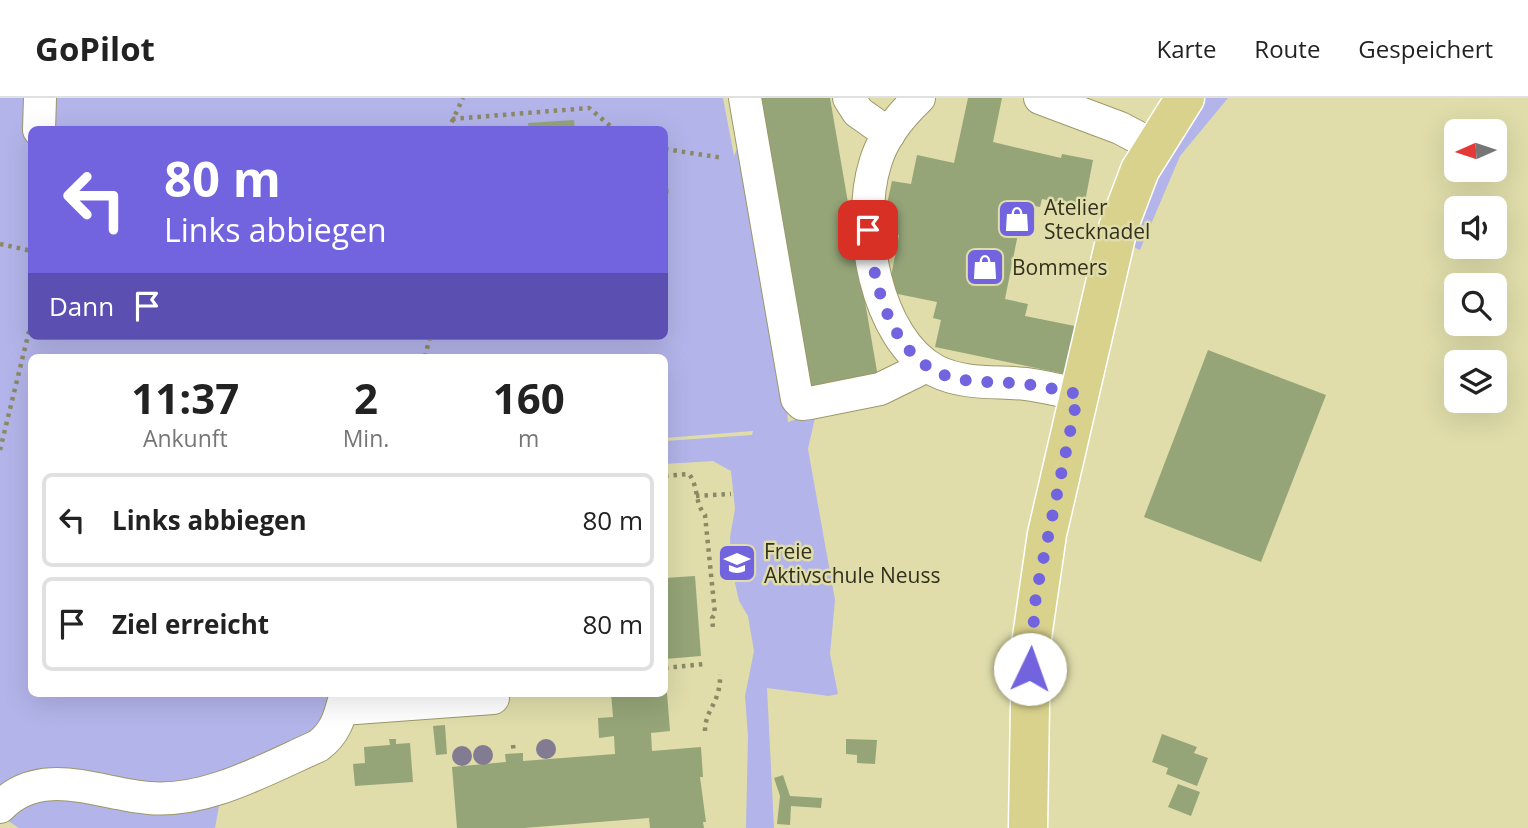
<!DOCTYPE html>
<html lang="de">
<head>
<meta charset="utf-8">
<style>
	:root { --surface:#fff; --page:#f2f2f2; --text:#222; --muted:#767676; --line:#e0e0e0 }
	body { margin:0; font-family:"Open Sans",sans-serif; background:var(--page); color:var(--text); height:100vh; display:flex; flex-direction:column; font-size:26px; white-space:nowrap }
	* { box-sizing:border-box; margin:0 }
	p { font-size:23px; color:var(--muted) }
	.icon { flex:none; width:38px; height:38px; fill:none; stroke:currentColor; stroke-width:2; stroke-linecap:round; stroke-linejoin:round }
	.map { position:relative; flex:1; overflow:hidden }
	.drawer { position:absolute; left:28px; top:256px; width:640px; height:343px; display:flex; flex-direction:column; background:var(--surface); border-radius:10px; box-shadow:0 7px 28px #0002 }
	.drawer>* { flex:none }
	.guide { position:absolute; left:28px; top:28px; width:640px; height:214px; border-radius:10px; box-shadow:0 7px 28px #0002; background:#7264df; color:#fff; overflow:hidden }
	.needle { width:46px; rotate:267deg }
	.buttons { position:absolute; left:1444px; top:21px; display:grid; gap:14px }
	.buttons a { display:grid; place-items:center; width:63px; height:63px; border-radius:10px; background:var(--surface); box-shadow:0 7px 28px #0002; font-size:35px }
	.pin { position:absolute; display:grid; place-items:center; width:60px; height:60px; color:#fff; margin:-30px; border-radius:14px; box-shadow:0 4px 10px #0006 }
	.me { position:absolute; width:77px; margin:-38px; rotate:3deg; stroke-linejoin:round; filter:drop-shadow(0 0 5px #0008) }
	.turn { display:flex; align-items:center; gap:24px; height:147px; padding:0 21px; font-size:32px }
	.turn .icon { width:91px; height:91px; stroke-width:2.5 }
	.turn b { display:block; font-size:49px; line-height:60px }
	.then { display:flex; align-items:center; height:66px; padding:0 21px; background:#0003; gap:14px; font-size:26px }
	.eta { display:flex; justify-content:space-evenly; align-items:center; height:119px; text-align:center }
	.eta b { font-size:42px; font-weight:700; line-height:49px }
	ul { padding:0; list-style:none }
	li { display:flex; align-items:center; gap:21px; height:94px; margin:0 14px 10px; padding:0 7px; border:4px solid var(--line); border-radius:10px }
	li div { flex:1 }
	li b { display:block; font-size:26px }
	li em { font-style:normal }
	header { display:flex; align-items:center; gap:42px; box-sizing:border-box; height:98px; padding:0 35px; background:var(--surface); border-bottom:2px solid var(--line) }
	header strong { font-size:33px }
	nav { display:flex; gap:38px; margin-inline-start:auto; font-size:24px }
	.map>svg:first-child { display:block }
</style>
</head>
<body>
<header>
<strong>GoPilot</strong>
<nav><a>Karte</a><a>Route</a><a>Gespeichert</a></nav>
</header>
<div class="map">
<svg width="1528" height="730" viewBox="0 0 1528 730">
	<rect width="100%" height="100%" fill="#e0ddab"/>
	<!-- green -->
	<g fill="#b3b4e9" fill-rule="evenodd">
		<path d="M0,0h723l11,58 3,-7 11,8 35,213 5,52 28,-9 -8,36 27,151 -5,54 8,40 -9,2 -62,-8 7,140h-28l2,-92 -3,-40 9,-45 -6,-35 -9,-15 -8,-36 -1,-28 5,-28 -4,-38 -18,-10 -48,3v-23l87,-6 1,-4 -88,7v-81h-633v336h304l-12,36 -135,56 -189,9zM32,32h633v206h-633z"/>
		<polygon points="1202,0 1228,0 1180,58 1140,152 1127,146 1134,122"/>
		<polygon points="221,697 215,730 19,730 5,721 12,714 40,700"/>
	</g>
	<!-- building -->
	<g fill="#95a578">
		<polygon points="759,0 830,0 879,285 805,298"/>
		<polygon points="968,0 1002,0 993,44 1061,60 1062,56 1093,62 1084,109 1042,101 1040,109 1024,106 1005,201 1028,206 1025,218 1075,228 1065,276 935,249 941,222 933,220 937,204 888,194 899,137 881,133 892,83 911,86 917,57 954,65"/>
		<polygon points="574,22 575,32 529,32 528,25"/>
		<polygon points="1208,252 1326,297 1261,464 1144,419"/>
		<polygon points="695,478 701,558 665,561 665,480"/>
		<polygon points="611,595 667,595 670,633 651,635 652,653 701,649 703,679 700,679 706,724 703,724 704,730 650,730 649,720 524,730 457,730 452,669 506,664 505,656 523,655 523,663 615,656 614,638 599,640 598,620 613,619"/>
		<polygon points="445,627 447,656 436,657 433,628"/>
		<polygon points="1162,636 1197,649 1194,655 1208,660 1197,688 1166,676 1168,670 1152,664"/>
		<polygon points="389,641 396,641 396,646 410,645 413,684 355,688 353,666 365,665 364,649 390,647"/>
		<polygon points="846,641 877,642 875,666 857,665 857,657 846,656"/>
		<polygon points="783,677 790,698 822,700 821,710 791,708 790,727 777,726 780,698 774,680"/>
		<polygon points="1178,686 1200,694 1191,718 1168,709"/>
	</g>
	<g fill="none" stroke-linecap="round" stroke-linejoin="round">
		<!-- minor casing -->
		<g stroke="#9c9869" stroke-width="34">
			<g id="minor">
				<polyline points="745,0 797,301 802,306 810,305 880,291 927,268"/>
				<polyline points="849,0 858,14 889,36"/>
				<path d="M919,0c-19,18 -37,41 -44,66 -19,61 0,175 61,207 28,14 60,10 90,13 17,2 35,7 52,10"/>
				<polyline points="1040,0 1120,30 1154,48"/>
				<polyline points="39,32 40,0"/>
				<polyline points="342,611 493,600"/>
				<path d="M0,709c41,-43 99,-13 149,-9 58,5 117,-29 169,-52 19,-14 22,-31 28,-53"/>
			</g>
		</g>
		<!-- major casing -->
		<g stroke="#fff" stroke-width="41">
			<polyline id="major" points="1028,730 1031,546 1047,436 1118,130 1140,72 1185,0"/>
		</g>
		<!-- path -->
		<g stroke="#8b8966" stroke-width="4.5" stroke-dasharray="3.5 5" stroke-linecap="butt">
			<polyline points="452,21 589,10 615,32"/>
			<polyline points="448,32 463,0"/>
			<polyline points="665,51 723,60"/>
			<polyline points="665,93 673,93"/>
			<polyline points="0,146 32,153"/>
			<polyline points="425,259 430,238"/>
			<polyline points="0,352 32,221"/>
			<path d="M665,378l24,-2c10,13 5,28 16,41l10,99 -3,4 1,10"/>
			<polyline points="696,398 731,396"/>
			<polyline points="665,570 704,566"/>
			<path d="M705,633c0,-22 16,-28 15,-57"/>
			<polyline points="513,647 514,655"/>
		</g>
		<!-- minor -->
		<use href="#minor" stroke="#fff" stroke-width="32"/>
		<!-- major -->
		<use href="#major" stroke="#d9d28d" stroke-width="38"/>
	</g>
	<!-- trees -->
	<g fill="#837b92">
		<circle cx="546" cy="651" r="10"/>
		<circle cx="483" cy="657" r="10"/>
		<circle cx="462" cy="658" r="10"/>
	</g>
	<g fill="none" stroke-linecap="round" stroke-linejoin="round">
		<!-- route -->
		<path stroke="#7264df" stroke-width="12" stroke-dasharray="0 21.6" d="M868,132c6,54 22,129 82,147 24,7 50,4 75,7 18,2 36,7 53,10l-42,200 -6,75"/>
	</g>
	<!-- icons -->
	<defs>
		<g id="shop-square" transform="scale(2.0125)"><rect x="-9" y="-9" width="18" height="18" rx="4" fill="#7264df" stroke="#e0ddab"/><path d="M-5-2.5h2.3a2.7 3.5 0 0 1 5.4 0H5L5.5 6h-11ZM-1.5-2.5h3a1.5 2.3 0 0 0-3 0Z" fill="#fff"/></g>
		<g id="school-square" transform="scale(2.0125)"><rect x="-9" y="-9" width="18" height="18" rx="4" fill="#7264df" stroke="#e0ddab"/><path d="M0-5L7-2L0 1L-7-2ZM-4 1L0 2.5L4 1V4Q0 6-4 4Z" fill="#fff"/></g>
	</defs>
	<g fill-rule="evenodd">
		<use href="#shop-square" x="1017" y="121"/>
		<use href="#shop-square" x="985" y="169"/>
		<use href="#school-square" x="737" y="465"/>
	</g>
	<g text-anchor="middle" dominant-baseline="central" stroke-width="5" stroke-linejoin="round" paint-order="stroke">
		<!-- poi labels -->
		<g font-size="21" fill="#32311d" stroke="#e0ddab" text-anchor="start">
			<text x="1044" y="109">Atelier<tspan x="1044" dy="24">Stecknadel</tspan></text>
			<text x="1012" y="169">Bommers</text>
			<text x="764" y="453">Freie<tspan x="764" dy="24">Aktivschule Neuss</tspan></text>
		</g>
	</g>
</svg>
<div class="buttons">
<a><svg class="needle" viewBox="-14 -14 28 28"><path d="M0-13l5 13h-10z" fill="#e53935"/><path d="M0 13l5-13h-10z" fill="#767676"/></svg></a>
<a><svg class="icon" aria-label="sound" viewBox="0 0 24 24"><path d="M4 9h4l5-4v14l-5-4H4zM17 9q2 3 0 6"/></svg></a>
<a><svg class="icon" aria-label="search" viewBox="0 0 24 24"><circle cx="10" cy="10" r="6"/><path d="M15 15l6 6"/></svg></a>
<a><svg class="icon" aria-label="layers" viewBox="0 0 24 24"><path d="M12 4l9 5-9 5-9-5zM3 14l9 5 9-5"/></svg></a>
</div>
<div class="pin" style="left:868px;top:132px;background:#d93025"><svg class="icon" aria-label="arrive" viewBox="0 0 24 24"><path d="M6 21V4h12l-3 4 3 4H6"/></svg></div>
<svg class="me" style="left:1030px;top:571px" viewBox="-20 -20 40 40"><circle r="19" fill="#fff"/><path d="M0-13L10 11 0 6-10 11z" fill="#7264df"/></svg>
<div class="guide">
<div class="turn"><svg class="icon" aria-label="left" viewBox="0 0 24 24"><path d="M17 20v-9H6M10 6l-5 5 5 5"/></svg><div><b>80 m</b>Links abbiegen</div></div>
<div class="then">Dann<svg class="icon" aria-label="arrive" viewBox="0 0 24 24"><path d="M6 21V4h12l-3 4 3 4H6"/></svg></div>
</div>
<section class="drawer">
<div class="eta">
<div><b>11:37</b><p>Ankunft</p></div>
<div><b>2</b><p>Min.</p></div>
<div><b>160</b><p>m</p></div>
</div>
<ul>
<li><svg class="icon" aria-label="left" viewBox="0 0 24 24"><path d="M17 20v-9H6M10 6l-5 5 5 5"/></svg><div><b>Links abbiegen</b></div><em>80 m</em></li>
<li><svg class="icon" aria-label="arrive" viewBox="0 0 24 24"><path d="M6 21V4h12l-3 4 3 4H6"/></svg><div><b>Ziel erreicht</b></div><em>80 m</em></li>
</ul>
</section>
</div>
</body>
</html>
